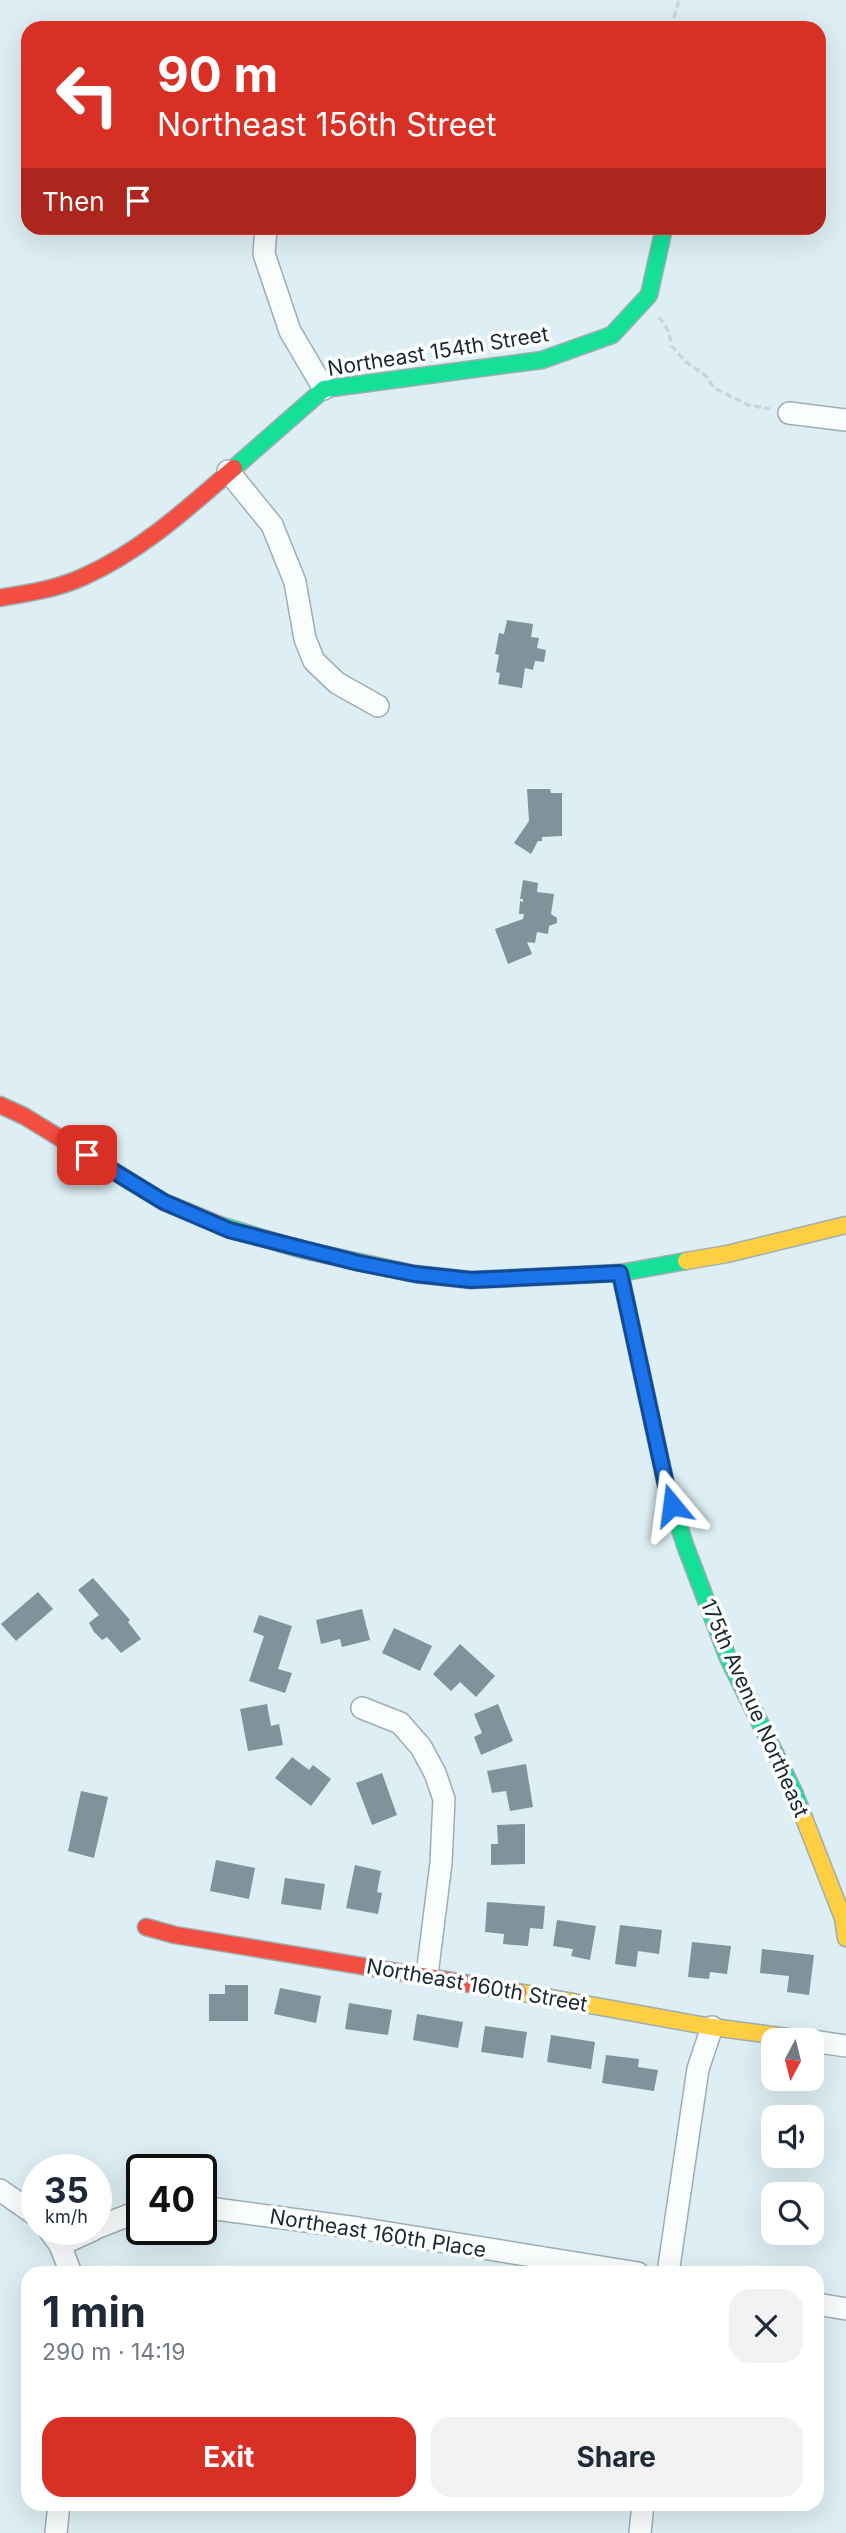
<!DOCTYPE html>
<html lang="en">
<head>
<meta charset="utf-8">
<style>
	:root { --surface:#fff; --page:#f2f2f3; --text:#1f2937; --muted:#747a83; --accent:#d93025 }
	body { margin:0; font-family:Inter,sans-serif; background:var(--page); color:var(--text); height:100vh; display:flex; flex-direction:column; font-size:26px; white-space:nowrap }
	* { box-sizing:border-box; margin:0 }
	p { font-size:23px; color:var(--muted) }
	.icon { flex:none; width:38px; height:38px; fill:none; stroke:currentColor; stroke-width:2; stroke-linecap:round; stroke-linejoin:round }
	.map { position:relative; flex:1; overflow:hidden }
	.details { position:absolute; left:21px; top:2266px; width:803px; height:245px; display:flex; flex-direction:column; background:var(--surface); border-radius:21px; box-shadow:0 7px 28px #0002 }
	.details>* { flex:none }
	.top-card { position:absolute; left:21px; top:21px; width:805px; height:214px; border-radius:21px; box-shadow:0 7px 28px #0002; background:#d93025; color:#fff; overflow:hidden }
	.needle { width:46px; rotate:187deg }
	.controls { position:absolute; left:761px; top:2028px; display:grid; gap:14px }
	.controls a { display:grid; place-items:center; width:63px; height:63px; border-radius:14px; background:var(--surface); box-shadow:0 7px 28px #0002; font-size:35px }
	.speed { position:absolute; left:21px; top:2154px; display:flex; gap:14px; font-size:35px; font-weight:700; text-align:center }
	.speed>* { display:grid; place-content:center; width:91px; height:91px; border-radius:50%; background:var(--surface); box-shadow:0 7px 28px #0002; line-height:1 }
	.speed small { font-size:18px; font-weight:400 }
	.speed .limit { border:4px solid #111; border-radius:10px; background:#fff; color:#111 }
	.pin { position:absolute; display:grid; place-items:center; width:60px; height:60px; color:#fff; margin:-30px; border-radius:14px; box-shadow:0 4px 10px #0006 }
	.me { position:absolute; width:77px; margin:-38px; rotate:344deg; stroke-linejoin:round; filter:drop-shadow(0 0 5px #0008) }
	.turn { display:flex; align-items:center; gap:24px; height:147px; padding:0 21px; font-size:32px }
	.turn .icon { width:91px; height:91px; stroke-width:2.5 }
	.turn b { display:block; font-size:49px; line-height:60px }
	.then { display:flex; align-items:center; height:66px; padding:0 21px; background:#0003; gap:14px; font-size:26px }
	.round { display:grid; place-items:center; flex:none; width:74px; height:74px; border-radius:21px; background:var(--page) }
	.head { display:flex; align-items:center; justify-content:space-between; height:119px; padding:0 21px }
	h1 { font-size:42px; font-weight:700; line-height:52px }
	.action { display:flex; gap:14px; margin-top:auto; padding:14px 21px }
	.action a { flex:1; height:80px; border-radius:21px; background:var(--accent); color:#fff; font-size:28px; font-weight:700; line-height:80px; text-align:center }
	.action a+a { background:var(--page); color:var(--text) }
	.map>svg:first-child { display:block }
</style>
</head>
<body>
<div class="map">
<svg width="846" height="2533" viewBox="0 0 846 2533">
	<rect width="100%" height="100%" fill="#ddeff4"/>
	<!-- building -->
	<g fill="#7e949a">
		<polygon points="507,620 533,624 531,637 539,638 537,648 546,650 544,662 535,661 533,670 525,668 522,688 498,684 500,673 496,672 499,655 495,654 499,633 504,634"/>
		<polygon points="527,789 550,789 551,793 562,793 562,836 542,837 542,841 538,841 531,854 514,843 529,821"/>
		<polygon points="523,880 538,883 537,892 554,894 551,914 557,918 557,923 549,926 548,934 537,932 535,943 527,942 532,954 508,964 495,929 523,919 524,914 519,914 520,901 523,902 523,899 520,899"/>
		<polygon points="93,1578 130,1620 128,1622 141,1639 121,1653 107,1637 102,1640 94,1632 89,1623 99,1615 78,1590"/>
		<polygon points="38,1592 53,1609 16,1641 1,1624"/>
		<polygon points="362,1609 370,1640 342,1647 340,1639 321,1644 316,1620"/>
		<polygon points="259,1615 292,1626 278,1669 292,1673 285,1693 249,1681 264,1636 253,1632"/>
		<polygon points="394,1628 432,1646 420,1671 382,1653"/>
		<polygon points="460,1644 495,1676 476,1697 460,1682 451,1691 433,1674"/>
		<polygon points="267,1704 271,1726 279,1724 283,1745 248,1751 240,1709"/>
		<polygon points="498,1704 513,1741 481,1755 474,1737 482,1733 474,1714"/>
		<polygon points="292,1757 309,1770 313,1765 331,1779 311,1806 275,1778"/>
		<polygon points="526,1764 533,1807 510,1811 506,1791 492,1793 487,1771"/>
		<polygon points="382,1773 397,1815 372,1825 356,1783"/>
		<polygon points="81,1791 108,1797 94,1858 68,1851"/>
		<polygon points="525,1824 525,1864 491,1865 491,1844 498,1844 497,1825"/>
		<polygon points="216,1860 255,1868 249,1899 210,1891"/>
		<polygon points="355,1865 381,1871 377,1892 382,1893 378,1914 346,1908"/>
		<polygon points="285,1878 325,1884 321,1910 281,1904"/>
		<polygon points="487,1902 545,1906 543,1929 530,1928 528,1946 503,1944 504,1934 485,1932"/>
		<polygon points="557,1920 596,1926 590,1960 571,1956 573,1949 553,1946"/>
		<polygon points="620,1925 662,1930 659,1954 638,1951 636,1967 615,1964"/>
		<polygon points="692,1942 731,1946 727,1974 710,1972 709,1979 688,1977"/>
		<polygon points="762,1949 814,1955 809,1995 787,1992 789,1976 760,1973"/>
		<polygon points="225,1985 248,1985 248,2021 209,2021 209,1994 225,1994"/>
		<polygon points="280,1988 321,1996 316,2023 274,2014"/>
		<polygon points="349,2003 392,2010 388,2035 345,2029"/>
		<polygon points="417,2014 463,2022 458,2048 413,2040"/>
		<polygon points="485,2026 527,2032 523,2058 481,2052"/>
		<polygon points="551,2035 595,2042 591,2069 547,2062"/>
		<polygon points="606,2055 639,2059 638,2067 658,2070 654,2091 602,2083"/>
	</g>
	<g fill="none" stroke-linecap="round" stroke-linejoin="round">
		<!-- street casing -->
		<g stroke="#9eadb1" stroke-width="24">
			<g id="street">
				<polyline points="266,228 264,254 290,331 324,389"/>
				<polyline points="789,413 846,420"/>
				<polyline points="228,471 272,525 295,582 305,639 314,661 337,683 378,706"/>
				<polyline points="362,1708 400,1723 421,1747 435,1773 444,1799 441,1863 427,1975"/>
				<polyline points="812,2041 846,2046"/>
				<polyline points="0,2190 37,2216"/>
				<polyline points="201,2207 358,2228 638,2273"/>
				<polyline points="96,2228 142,2210"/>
				<polyline points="49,2230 60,2245 93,2230"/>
				<polyline points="60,2245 71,2273"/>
				<polyline points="668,2273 698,2069 712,2027"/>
				<polyline points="817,2304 846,2309"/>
				<polyline points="56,2533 59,2504"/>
				<polyline points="640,2533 643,2504"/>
			</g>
		</g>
		<!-- fast casing -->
		<g stroke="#9eadb1" stroke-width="19">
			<g id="fast">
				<polyline points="234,468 324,389 542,360 612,335 649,295 664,228"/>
				<polyline points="220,1225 299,1249 415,1274 471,1280 620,1273 686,1261"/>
				<polyline points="620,1273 666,1485 685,1545 728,1658 794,1792 804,1818"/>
			</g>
		</g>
		<!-- slow casing -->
		<g stroke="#9eadb1" stroke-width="19">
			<g id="slow">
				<polyline points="686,1261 727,1254 846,1225"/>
				<polyline points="804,1818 843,1918 846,1938"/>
				<polyline points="518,1992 712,2027 810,2040"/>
			</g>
		</g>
		<!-- jam casing -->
		<g stroke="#9eadb1" stroke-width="19">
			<g id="jam">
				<path d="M0,598c28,-5 57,-9 83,-21 58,-26 104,-68 151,-109"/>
				<polyline points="0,1105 24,1116 164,1202 220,1225"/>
				<polyline points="146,1927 175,1935 518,1992"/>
			</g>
		</g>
		<!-- path -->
		<g stroke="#cfd5d6" stroke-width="3.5" stroke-dasharray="7 3.5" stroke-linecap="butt">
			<polyline points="671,28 679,0"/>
			<polyline points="659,317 668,330 672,346 686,362 705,375 714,388 748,405 770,409"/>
		</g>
		<!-- street -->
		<use href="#street" stroke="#fafdfd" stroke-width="21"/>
		<!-- fast -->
		<use href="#fast" stroke="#16e098" stroke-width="16"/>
		<!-- slow -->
		<use href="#slow" stroke="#ffcf43" stroke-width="16"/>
		<!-- jam -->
		<use href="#jam" stroke="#f24e42" stroke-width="16"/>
	</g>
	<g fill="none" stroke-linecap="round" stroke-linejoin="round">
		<!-- route casing -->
		<g stroke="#114b97" stroke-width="18">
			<polyline id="route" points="87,1155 164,1202 229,1230 359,1263 415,1274 471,1280 620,1273 666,1485 672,1505"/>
		</g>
		<!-- route -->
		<use href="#route" stroke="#1a73e8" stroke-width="12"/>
	</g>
	<g text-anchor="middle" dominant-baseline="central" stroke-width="7" stroke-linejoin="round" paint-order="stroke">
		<!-- street labels -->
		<g font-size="21" fill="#1a292e" stroke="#fff">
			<text transform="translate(438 351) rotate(-9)">Northeast 154th Street</text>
			<text transform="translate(755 1708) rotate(66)">175th Avenue Northeast</text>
			<text transform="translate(477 1985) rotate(10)">Northeast 160th Street</text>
			<text transform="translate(378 2233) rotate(9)">Northeast 160th Place</text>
		</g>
	</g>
</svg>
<div class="controls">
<a><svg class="needle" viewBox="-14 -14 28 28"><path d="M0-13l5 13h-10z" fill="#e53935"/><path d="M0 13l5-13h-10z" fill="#747a83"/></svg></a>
<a><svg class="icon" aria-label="sound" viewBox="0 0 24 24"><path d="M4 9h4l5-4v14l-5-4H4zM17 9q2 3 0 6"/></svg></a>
<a><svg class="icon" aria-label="search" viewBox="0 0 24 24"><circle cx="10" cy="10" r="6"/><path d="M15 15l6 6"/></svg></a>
</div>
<div class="speed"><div>35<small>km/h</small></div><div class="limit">40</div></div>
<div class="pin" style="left:87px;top:1155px;background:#d93025"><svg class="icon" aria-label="arrive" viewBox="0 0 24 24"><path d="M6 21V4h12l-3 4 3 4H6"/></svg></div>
<svg class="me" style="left:672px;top:1505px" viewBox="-20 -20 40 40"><path d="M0-17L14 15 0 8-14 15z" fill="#1a73e8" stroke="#fff" stroke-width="4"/></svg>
<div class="top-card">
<div class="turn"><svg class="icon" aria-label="left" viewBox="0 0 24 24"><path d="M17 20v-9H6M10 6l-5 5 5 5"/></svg><div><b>90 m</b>Northeast 156th Street</div></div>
<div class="then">Then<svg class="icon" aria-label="arrive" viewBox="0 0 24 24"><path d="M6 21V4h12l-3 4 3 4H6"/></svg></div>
</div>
<section class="details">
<div class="head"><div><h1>1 min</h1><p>290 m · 14:19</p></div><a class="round"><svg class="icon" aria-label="close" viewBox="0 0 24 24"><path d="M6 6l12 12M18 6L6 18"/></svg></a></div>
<div class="action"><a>Exit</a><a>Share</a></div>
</section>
</div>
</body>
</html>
